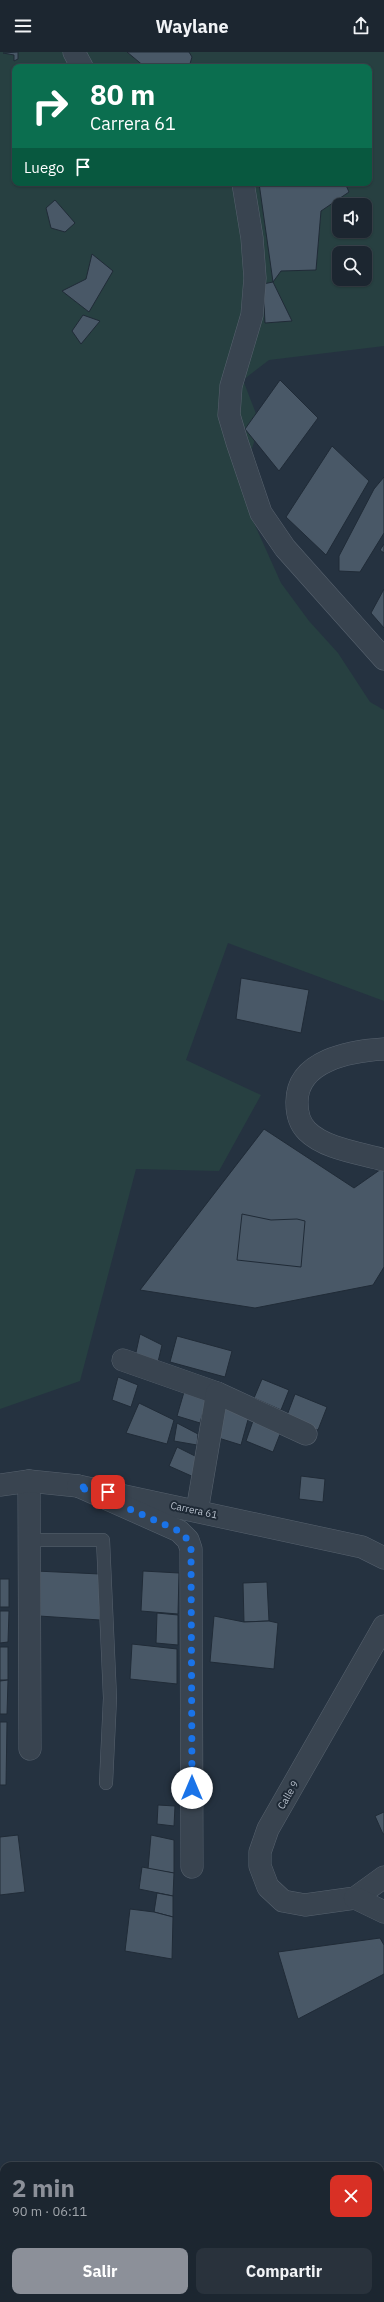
<!DOCTYPE html>
<html lang="es">
<head>
<meta charset="utf-8">
<style>
	:root { --surface:#1c2630; --page:#29323c; --text:#f1f3f6; --muted:#a0a5ab; --line:#3a434c; --accent:#8c9099 }
	body { margin:0; font-family:"IBM Plex Sans",sans-serif; background:var(--page); color:var(--text); height:100vh; display:flex; flex-direction:column; font-size:15px; white-space:nowrap }
	* { box-sizing:border-box; margin:0 }
	p { font-size:13px; color:var(--muted) }
	.icon { flex:none; width:22px; height:22px; fill:none; stroke:currentColor; stroke-width:2; stroke-linecap:round; stroke-linejoin:round }
	.map { position:relative; flex:1; overflow:hidden }
	.side { position:absolute; left:0px; top:2110px; width:384px; height:140px; display:flex; flex-direction:column; background:var(--surface); border-radius:12px 12px 0 0; box-shadow:0 1px 3px #0004,0 0 0 1px var(--line) }
	.side>* { flex:none }
	.guide { position:absolute; left:12px; top:12px; width:360px; height:122px; border-radius:8px; box-shadow:0 1px 3px #0004,0 0 0 1px var(--line); background:#0b6e4f; color:#fff; overflow:hidden }
	.fabs { position:absolute; left:332px; top:146px; display:grid; gap:8px }
	.fabs a { display:grid; place-items:center; width:40px; height:40px; border-radius:8px; background:var(--surface); box-shadow:0 1px 3px #0004,0 0 0 1px var(--line); font-size:20px }
	.pin { position:absolute; display:grid; place-items:center; width:34px; height:34px; color:#fff; margin:-17px; border-radius:8px; box-shadow:0 2px 6px #0006 }
	.me { position:absolute; width:44px; margin:-22px; rotate:0deg; stroke-linejoin:round; filter:drop-shadow(0 0 3px #0008) }
	.turn { display:flex; align-items:center; gap:14px; height:84px; padding:0 12px; font-size:18px }
	.turn .icon { width:52px; height:52px; stroke-width:2.5 }
	.turn b { display:block; font-size:28px; line-height:34px }
	.then { display:flex; align-items:center; height:38px; padding:0 12px; background:#0003; gap:8px; font-size:15px }
	.round { display:grid; place-items:center; flex:none; width:42px; height:42px; border-radius:8px; background:var(--page) }
	.headline { display:flex; align-items:center; justify-content:space-between; height:68px; padding:0 12px }
	h1 { font-size:24px; font-weight:800; line-height:30px; color:var(--accent) }
	.action { display:flex; gap:8px; margin-top:auto; padding:8px 12px }
	.action a { flex:1; height:46px; border-radius:8px; background:var(--accent); color:#fff; font-size:16px; font-weight:800; line-height:46px; text-align:center }
	.action a+a { background:var(--page); color:var(--text) }
	header { display:flex; justify-content:space-between; align-items:center; height:52px; padding:0 12px; background:var(--surface); font-size:18px; font-weight:800 }
	.map>svg:first-child { display:block }
</style>
</head>
<body>
<header><svg class="icon" aria-label="menu" viewBox="0 0 24 24"><path d="M4 6h16M4 12h16M4 18h16"/></svg>Waylane<svg class="icon" aria-label="share" viewBox="0 0 24 24"><path d="M12 15V3M7 8l5-5 5 5M5 13v7h14v-7"/></svg></header>
<div class="map">
<svg width="384" height="2250" viewBox="0 0 384 2250">
	<rect width="100%" height="100%" fill="#253240"/>
	<!-- green -->
	<path fill="#274041" fill-rule="evenodd" d="M0,0h384v294l-115,14 -26,20 17,44 -20,61 10,29 31,69 28,38 29,32 32,49 14,8v291l-156,-58 -42,117 75,35 -42,76 -83,-2 -56,212 -80,28zM15,15h354v116h-354zM339,153h26v26h-26zM339,201h26v26h-26z"/>
	<!-- building -->
	<g fill="#495867" stroke="#202b37">
		<polygon points="18,0 18,7 14,9 14,3 3,1"/>
		<polygon points="127,0 189,0 192,5 189,15 145,15"/>
		<polygon points="259,131 345,131 349,140 321,159 316,218 281,219 273,230"/>
		<polygon points="55,148 75,171 65,180 51,176 46,156"/>
		<polygon points="92,202 113,219 89,260 62,239 86,227"/>
		<polygon points="273,230 292,269 265,271 263,232"/>
		<polygon points="83,263 100,269 81,292 72,279"/>
		<polygon points="280,328 318,366 279,419 245,377"/>
		<polygon points="332,394 369,429 326,503 286,465"/>
		<polygon points="384,425 384,481 360,520 339,519 339,504 374,437"/>
		<polygon points="384,492 384,501 380,498"/>
		<polygon points="384,537 384,576 371,561"/>
		<polygon points="241,926 309,938 301,981 236,967"/>
		<polygon points="264,1077 354,1136 384,1115 384,1215 373,1233 255,1256 140,1238"/>
		<polygon points="242,1162 271,1168 297,1167 305,1169 301,1215 237,1208"/>
		<polygon points="140,1282 162,1293 158,1310 135,1305"/>
		<polygon points="177,1284 232,1299 225,1325 170,1310"/>
		<polygon points="118,1325 138,1333 131,1355 112,1348"/>
		<polygon points="262,1327 289,1338 281,1358 254,1346"/>
		<polygon points="184,1340 207,1346 200,1371 177,1364"/>
		<polygon points="295,1342 327,1355 318,1378 286,1366"/>
		<polygon points="139,1351 174,1368 167,1392 126,1381"/>
		<polygon points="221,1355 249,1364 241,1393 212,1384"/>
		<polygon points="254,1366 282,1377 273,1400 246,1389"/>
		<polygon points="177,1371 198,1382 197,1393 174,1389"/>
		<polygon points="177,1395 199,1406 196,1426 169,1414"/>
		<polygon points="301,1424 325,1427 323,1450 299,1447"/>
		<polygon points="36,1519 100,1522 100,1568 39,1564"/>
		<polygon points="143,1519 179,1521 178,1562 141,1559"/>
		<rect x="0" y="1527" width="9" height="28"/>
		<polygon points="267,1530 269,1569 244,1570 243,1531"/>
		<polygon points="0,1559 9,1559 8,1590 0,1591"/>
		<polygon points="157,1561 178,1563 178,1593 156,1591"/>
		<polygon points="214,1564 244,1570 269,1569 278,1571 274,1617 210,1610"/>
		<polygon points="132,1592 177,1597 177,1632 130,1627"/>
		<rect x="0" y="1595" width="8" height="33"/>
		<polygon points="8,1628 7,1662 0,1662 0,1629"/>
		<polygon points="0,1670 7,1670 6,1733 0,1733"/>
		<polygon points="158,1753 175,1754 174,1774 157,1772"/>
		<polygon points="384,1760 384,1782 383,1782 375,1764"/>
		<polygon points="18,1783 25,1840 0,1843 0,1785"/>
		<polygon points="151,1783 174,1788 174,1821 148,1817"/>
		<polygon points="142,1815 174,1821 173,1844 139,1837"/>
		<polygon points="157,1841 173,1844 173,1865 154,1860"/>
		<polygon points="130,1857 154,1860 173,1865 172,1907 125,1899"/>
		<polygon points="380,1886 384,1893 384,1922 298,1967 278,1900"/>
	</g>
	<g fill="none" stroke-linecap="round" stroke-linejoin="round">
		<!-- lane casing -->
		<g stroke="#57626e" stroke-width="14">
			<polyline id="lane" points="28,1488 103,1488 110,1646 106,1731"/>
		</g>
		<!-- street casing -->
		<g stroke="#57626e" stroke-width="23">
			<g id="street">
				<polyline points="74,0 82,15"/>
				<polyline points="243,131 252,186 255,226 252,263 231,334 229,363 237,390 261,461 285,496 384,607"/>
				<path d="M384,997c-33,2 -88,11 -87,54 0,11 2,20 10,28 18,18 53,22 77,29"/>
				<polyline points="123,1308 217,1341"/>
				<polyline points="29,1429 30,1697"/>
				<polyline points="0,1433 29,1429 78,1434 362,1495 384,1506"/>
				<polyline points="78,1434 179,1479 188,1488 191,1497 192,1815"/>
				<polyline points="197,1459 217,1341 306,1382"/>
				<polyline points="384,1574 268,1777 260,1800 260,1814 268,1835 283,1849 305,1853 355,1846 384,1825"/>
				<polyline points="355,1846 384,1860"/>
				<polyline points="0,2195 4,2196"/>
				<polyline points="88,2246 89,2250"/>
			</g>
		</g>
		<!-- lane -->
		<use href="#lane" stroke="#394450" stroke-width="13"/>
		<!-- street -->
		<use href="#street" stroke="#394450" stroke-width="22"/>
	</g>
	<g fill="none" stroke-linecap="round" stroke-linejoin="round">
		<!-- route -->
		<polyline stroke="#1a73e8" stroke-width="7" stroke-dasharray="0 12.6" points="108,1440 78,1434 179,1479 188,1488 191,1497 192,1736"/>
	</g>
	<g text-anchor="middle" dominant-baseline="central" stroke-width="4" stroke-linejoin="round" paint-order="stroke">
		<!-- street labels -->
		<g font-size="10" fill="#b6bfcb" stroke="#1e2935">
			<text transform="translate(194 1458) rotate(12)">Carrera 61</text>
			<text transform="translate(288 1743) rotate(-60)">Calle 9</text>
		</g>
	</g>
</svg>
<div class="fabs">
<a><svg class="icon" aria-label="sound" viewBox="0 0 24 24"><path d="M4 9h4l5-4v14l-5-4H4zM17 9q2 3 0 6"/></svg></a>
<a><svg class="icon" aria-label="search" viewBox="0 0 24 24"><circle cx="10" cy="10" r="6"/><path d="M15 15l6 6"/></svg></a>
</div>
<div class="pin" style="left:108px;top:1440px;background:#d93025"><svg class="icon" aria-label="arrive" viewBox="0 0 24 24"><path d="M6 21V4h12l-3 4 3 4H6"/></svg></div>
<svg class="me" style="left:192px;top:1736px" viewBox="-20 -20 40 40"><circle r="19" fill="#fff"/><path d="M0-13L10 11 0 6-10 11z" fill="#1a73e8"/></svg>
<div class="guide">
<div class="turn"><svg class="icon" aria-label="right" viewBox="0 0 24 24"><path d="M7 20v-9h11M14 6l5 5-5 5"/></svg><div><b>80 m</b>Carrera 61</div></div>
<div class="then">Luego<svg class="icon" aria-label="arrive" viewBox="0 0 24 24"><path d="M6 21V4h12l-3 4 3 4H6"/></svg></div>
</div>
<section class="side">
<div class="headline"><div><h1>2 min</h1><p>90 m · 06:11</p></div><a class="round" style="background:#d93025;color:#fff"><svg class="icon" aria-label="close" viewBox="0 0 24 24"><path d="M6 6l12 12M18 6L6 18"/></svg></a></div>
<div class="action"><a>Salir</a><a>Compartir</a></div>
</section>
</div>
</body>
</html>
